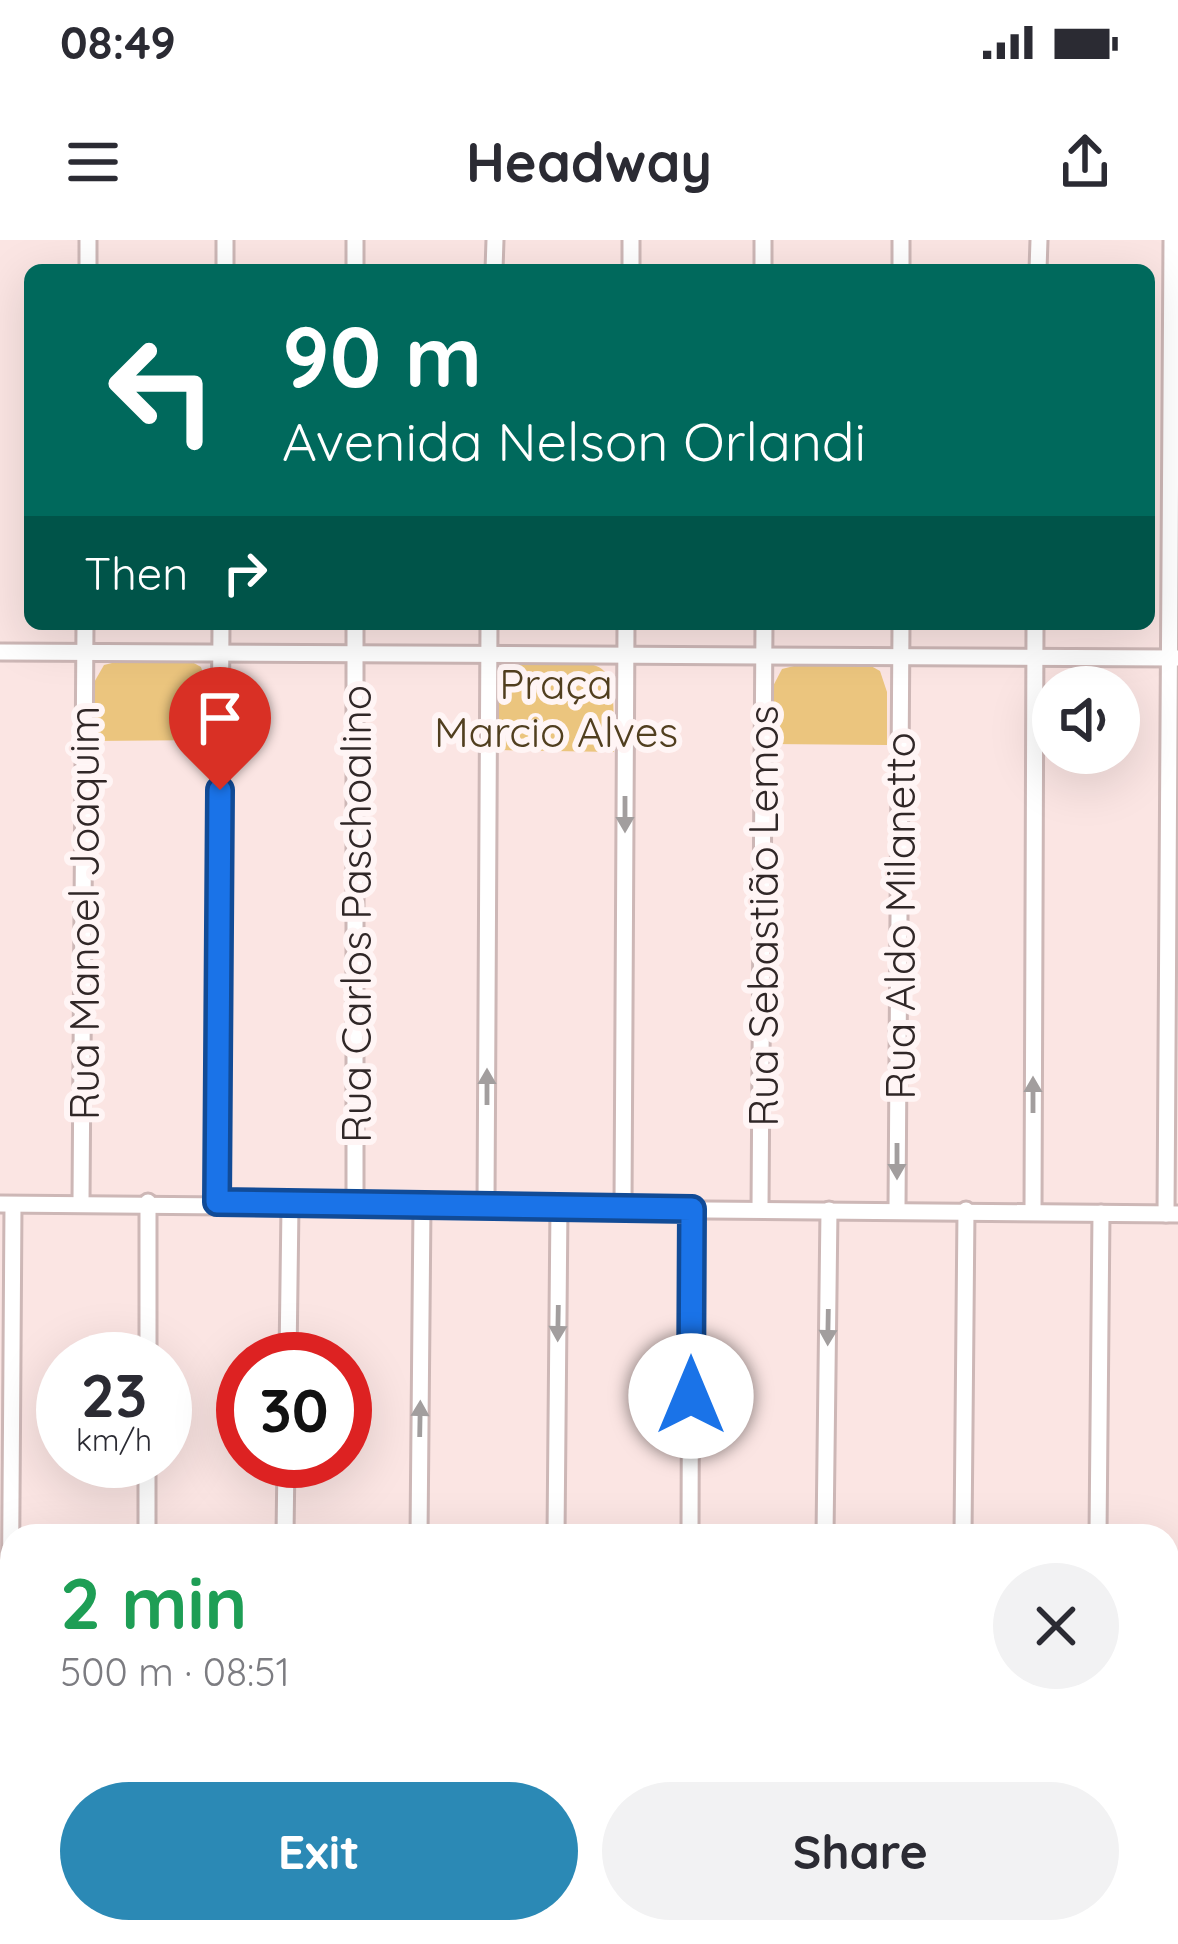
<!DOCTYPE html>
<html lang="en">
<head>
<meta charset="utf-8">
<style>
	:root { --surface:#fff; --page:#f2f2f3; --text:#2b2b33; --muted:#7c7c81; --accent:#2b89b5 }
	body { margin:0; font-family:Quicksand,sans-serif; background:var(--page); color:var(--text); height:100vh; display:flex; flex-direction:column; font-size:45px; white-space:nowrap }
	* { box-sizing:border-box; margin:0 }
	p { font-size:39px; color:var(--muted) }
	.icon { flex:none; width:66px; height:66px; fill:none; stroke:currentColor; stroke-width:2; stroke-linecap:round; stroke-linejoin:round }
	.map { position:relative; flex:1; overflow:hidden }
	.side { position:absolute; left:0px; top:1284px; width:1179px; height:420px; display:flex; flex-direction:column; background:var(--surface); border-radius:36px 36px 0 0; box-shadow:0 12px 48px #0002 }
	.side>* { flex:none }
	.top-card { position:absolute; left:24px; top:24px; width:1131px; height:366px; border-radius:18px; box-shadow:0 12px 48px #0002; background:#00695c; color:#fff; overflow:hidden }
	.buttons { position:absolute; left:1032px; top:426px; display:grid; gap:24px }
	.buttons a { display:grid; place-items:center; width:108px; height:108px; border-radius:50%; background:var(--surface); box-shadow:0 12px 48px #0002; font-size:60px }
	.speed { position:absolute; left:36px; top:1092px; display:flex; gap:24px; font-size:60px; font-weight:700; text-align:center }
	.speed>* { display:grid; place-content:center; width:156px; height:156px; border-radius:50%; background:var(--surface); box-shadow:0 12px 48px #0002; line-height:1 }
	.speed small { font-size:30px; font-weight:400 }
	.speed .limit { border:18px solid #d22; background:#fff; color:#111 }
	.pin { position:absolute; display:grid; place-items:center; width:102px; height:102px; color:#fff; margin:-123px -51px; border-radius:50% 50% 50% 0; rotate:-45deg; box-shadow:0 0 12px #0007 }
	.pin .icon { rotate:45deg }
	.me { position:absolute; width:132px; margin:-66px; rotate:0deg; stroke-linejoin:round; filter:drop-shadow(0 0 9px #0008) }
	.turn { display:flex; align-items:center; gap:42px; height:252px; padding:0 60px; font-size:54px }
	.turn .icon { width:156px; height:156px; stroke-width:2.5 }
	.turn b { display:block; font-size:84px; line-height:102px }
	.then { display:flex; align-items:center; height:114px; padding:0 60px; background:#0003; gap:24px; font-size:45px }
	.round { display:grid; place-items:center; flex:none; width:126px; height:126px; border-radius:63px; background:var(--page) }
	.head { display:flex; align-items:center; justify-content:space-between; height:204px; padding:0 60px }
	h1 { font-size:72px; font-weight:700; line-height:90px; color:#1e9e55 }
	.button { display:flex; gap:24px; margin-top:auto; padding:24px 60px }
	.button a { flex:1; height:138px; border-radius:72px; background:var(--accent); color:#fff; font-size:48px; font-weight:700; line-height:138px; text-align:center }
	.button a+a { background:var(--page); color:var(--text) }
	.status { display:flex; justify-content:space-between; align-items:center; height:84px; padding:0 60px; background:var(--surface); direction:ltr }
	.status svg { height:33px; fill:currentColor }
	header { display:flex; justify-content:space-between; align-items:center; height:156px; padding:0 60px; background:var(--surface); font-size:54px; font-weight:700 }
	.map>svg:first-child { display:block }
</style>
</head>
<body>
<div class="status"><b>08:49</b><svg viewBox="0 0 49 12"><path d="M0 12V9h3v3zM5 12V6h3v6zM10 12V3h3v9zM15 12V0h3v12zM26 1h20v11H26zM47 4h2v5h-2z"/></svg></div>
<header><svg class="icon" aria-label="menu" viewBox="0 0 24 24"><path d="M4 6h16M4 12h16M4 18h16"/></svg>Headway<svg class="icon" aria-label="share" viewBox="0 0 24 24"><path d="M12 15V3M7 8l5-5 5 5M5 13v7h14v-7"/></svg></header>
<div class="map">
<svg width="1178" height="1704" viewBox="0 0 1178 1704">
	<rect width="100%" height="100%" fill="#fbe5e3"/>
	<!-- green -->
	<g fill="#ebc57e">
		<polygon points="116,422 192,422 201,427 208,449 208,500 92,501 92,446 104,425"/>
		<path d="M521,422c95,0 93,-8 93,90l-117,-2 1,-63 11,-21z"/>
		<polygon points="794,426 871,426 880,431 887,452 887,505 770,504 771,450 782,429"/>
	</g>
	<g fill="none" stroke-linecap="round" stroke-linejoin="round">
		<!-- minor casing -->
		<g stroke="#cdb7b6" stroke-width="21">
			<g id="minor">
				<polyline points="763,0 763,30"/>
				<polyline points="901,0 901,30"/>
				<polyline points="88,30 88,0"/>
				<polyline points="225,30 225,0"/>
				<polyline points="355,30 355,0"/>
				<polyline points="494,30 495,0"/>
				<polyline points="631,30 631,0"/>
				<polyline points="1038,30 1039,0"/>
				<polyline points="0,412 1178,418"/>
				<polyline points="81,962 85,384"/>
				<polyline points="217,962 221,384"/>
				<polyline points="0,964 1178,974"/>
				<polyline points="486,964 489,384"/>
				<polyline points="355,965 355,384"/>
				<polyline points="623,966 626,384"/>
				<polyline points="760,968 764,384"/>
				<polyline points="897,968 901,384"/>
				<polyline points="1033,972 1035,384"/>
				<polyline points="1166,974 1172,0"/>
				<polyline points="148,1119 148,962"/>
				<polyline points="288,1119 290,966"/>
				<polyline points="147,1296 147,1221"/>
				<polyline points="285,1296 286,1221"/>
				<polyline points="419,1296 422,966"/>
				<polyline points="556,1296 559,966"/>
				<polyline points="690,1296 691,969"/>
				<polyline points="825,1296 829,970"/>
				<polyline points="963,1296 966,970"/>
				<polyline points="1098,1296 1101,973"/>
				<polyline points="1167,1521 1178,1521"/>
				<polyline points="8,1704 13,965"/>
				<polyline points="144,1704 144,1692"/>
				<polyline points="281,1704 281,1692"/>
				<polyline points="415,1704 416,1692"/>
				<polyline points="552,1704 552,1692"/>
				<polyline points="688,1704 688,1692"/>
				<polyline points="821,1704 822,1692"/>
				<polyline points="959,1704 959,1692"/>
				<polyline points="1095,1704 1095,1692"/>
			</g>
		</g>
		<!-- minor -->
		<use href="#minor" stroke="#fff" stroke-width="15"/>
	</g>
	<!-- one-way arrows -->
	<defs><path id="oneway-solid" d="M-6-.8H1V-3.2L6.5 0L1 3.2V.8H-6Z" transform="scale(3)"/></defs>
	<g fill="#a29e9e">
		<use href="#oneway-solid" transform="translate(625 574) rotate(90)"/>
		<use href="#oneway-solid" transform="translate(487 847) rotate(-90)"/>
		<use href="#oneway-solid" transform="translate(1033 855) rotate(-90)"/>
		<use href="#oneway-solid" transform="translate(897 921) rotate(90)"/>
		<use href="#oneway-solid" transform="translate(558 1083) rotate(91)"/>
		<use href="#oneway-solid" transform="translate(828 1087) rotate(91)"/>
		<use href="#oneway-solid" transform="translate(420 1179) rotate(-89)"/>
	</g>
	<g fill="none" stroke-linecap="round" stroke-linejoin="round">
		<!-- route casing -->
		<g stroke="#114b97" stroke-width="30">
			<polyline id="route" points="220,550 217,962 692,969 691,1156"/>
		</g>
		<!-- route -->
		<use href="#route" stroke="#1a73e8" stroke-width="21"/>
	</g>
	<g text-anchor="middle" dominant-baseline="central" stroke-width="12" stroke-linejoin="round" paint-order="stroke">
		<!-- park labels -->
		<g font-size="42" fill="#513f1f" stroke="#fff5f5">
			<text x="556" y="443">Praça<tspan x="556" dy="48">Marcio Alves</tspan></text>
		</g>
		<!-- street labels -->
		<g font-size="42" fill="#302727" stroke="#fff5f5">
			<text transform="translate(83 673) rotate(-90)">Rua Manoel Joaquim</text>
			<text transform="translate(355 674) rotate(-90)">Rua Carlos Paschoalino</text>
			<text transform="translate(762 676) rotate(-90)">Rua Sebastião Lemos</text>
			<text transform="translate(899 676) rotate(-90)">Rua Aldo Milanetto</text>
		</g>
	</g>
</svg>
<div class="buttons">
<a><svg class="icon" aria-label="sound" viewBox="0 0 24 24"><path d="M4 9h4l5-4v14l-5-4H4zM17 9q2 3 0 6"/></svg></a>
</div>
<div class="speed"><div>23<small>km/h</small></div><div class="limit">30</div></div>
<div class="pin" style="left:220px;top:550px;background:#d93025"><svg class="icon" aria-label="arrive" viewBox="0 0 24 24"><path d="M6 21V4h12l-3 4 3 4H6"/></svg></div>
<svg class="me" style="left:691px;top:1156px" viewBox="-20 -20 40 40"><circle r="19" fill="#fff"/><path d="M0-13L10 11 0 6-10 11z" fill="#1a73e8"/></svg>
<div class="top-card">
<div class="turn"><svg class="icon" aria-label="left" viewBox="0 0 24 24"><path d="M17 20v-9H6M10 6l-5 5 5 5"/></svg><div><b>90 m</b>Avenida Nelson Orlandi</div></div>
<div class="then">Then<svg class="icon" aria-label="right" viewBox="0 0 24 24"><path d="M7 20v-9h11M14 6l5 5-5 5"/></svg></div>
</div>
<section class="side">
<div class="head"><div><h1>2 min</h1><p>500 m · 08:51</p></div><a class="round"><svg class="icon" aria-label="close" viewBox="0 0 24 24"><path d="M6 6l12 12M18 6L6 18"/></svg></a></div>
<div class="button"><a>Exit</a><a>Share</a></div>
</section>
</div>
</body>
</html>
